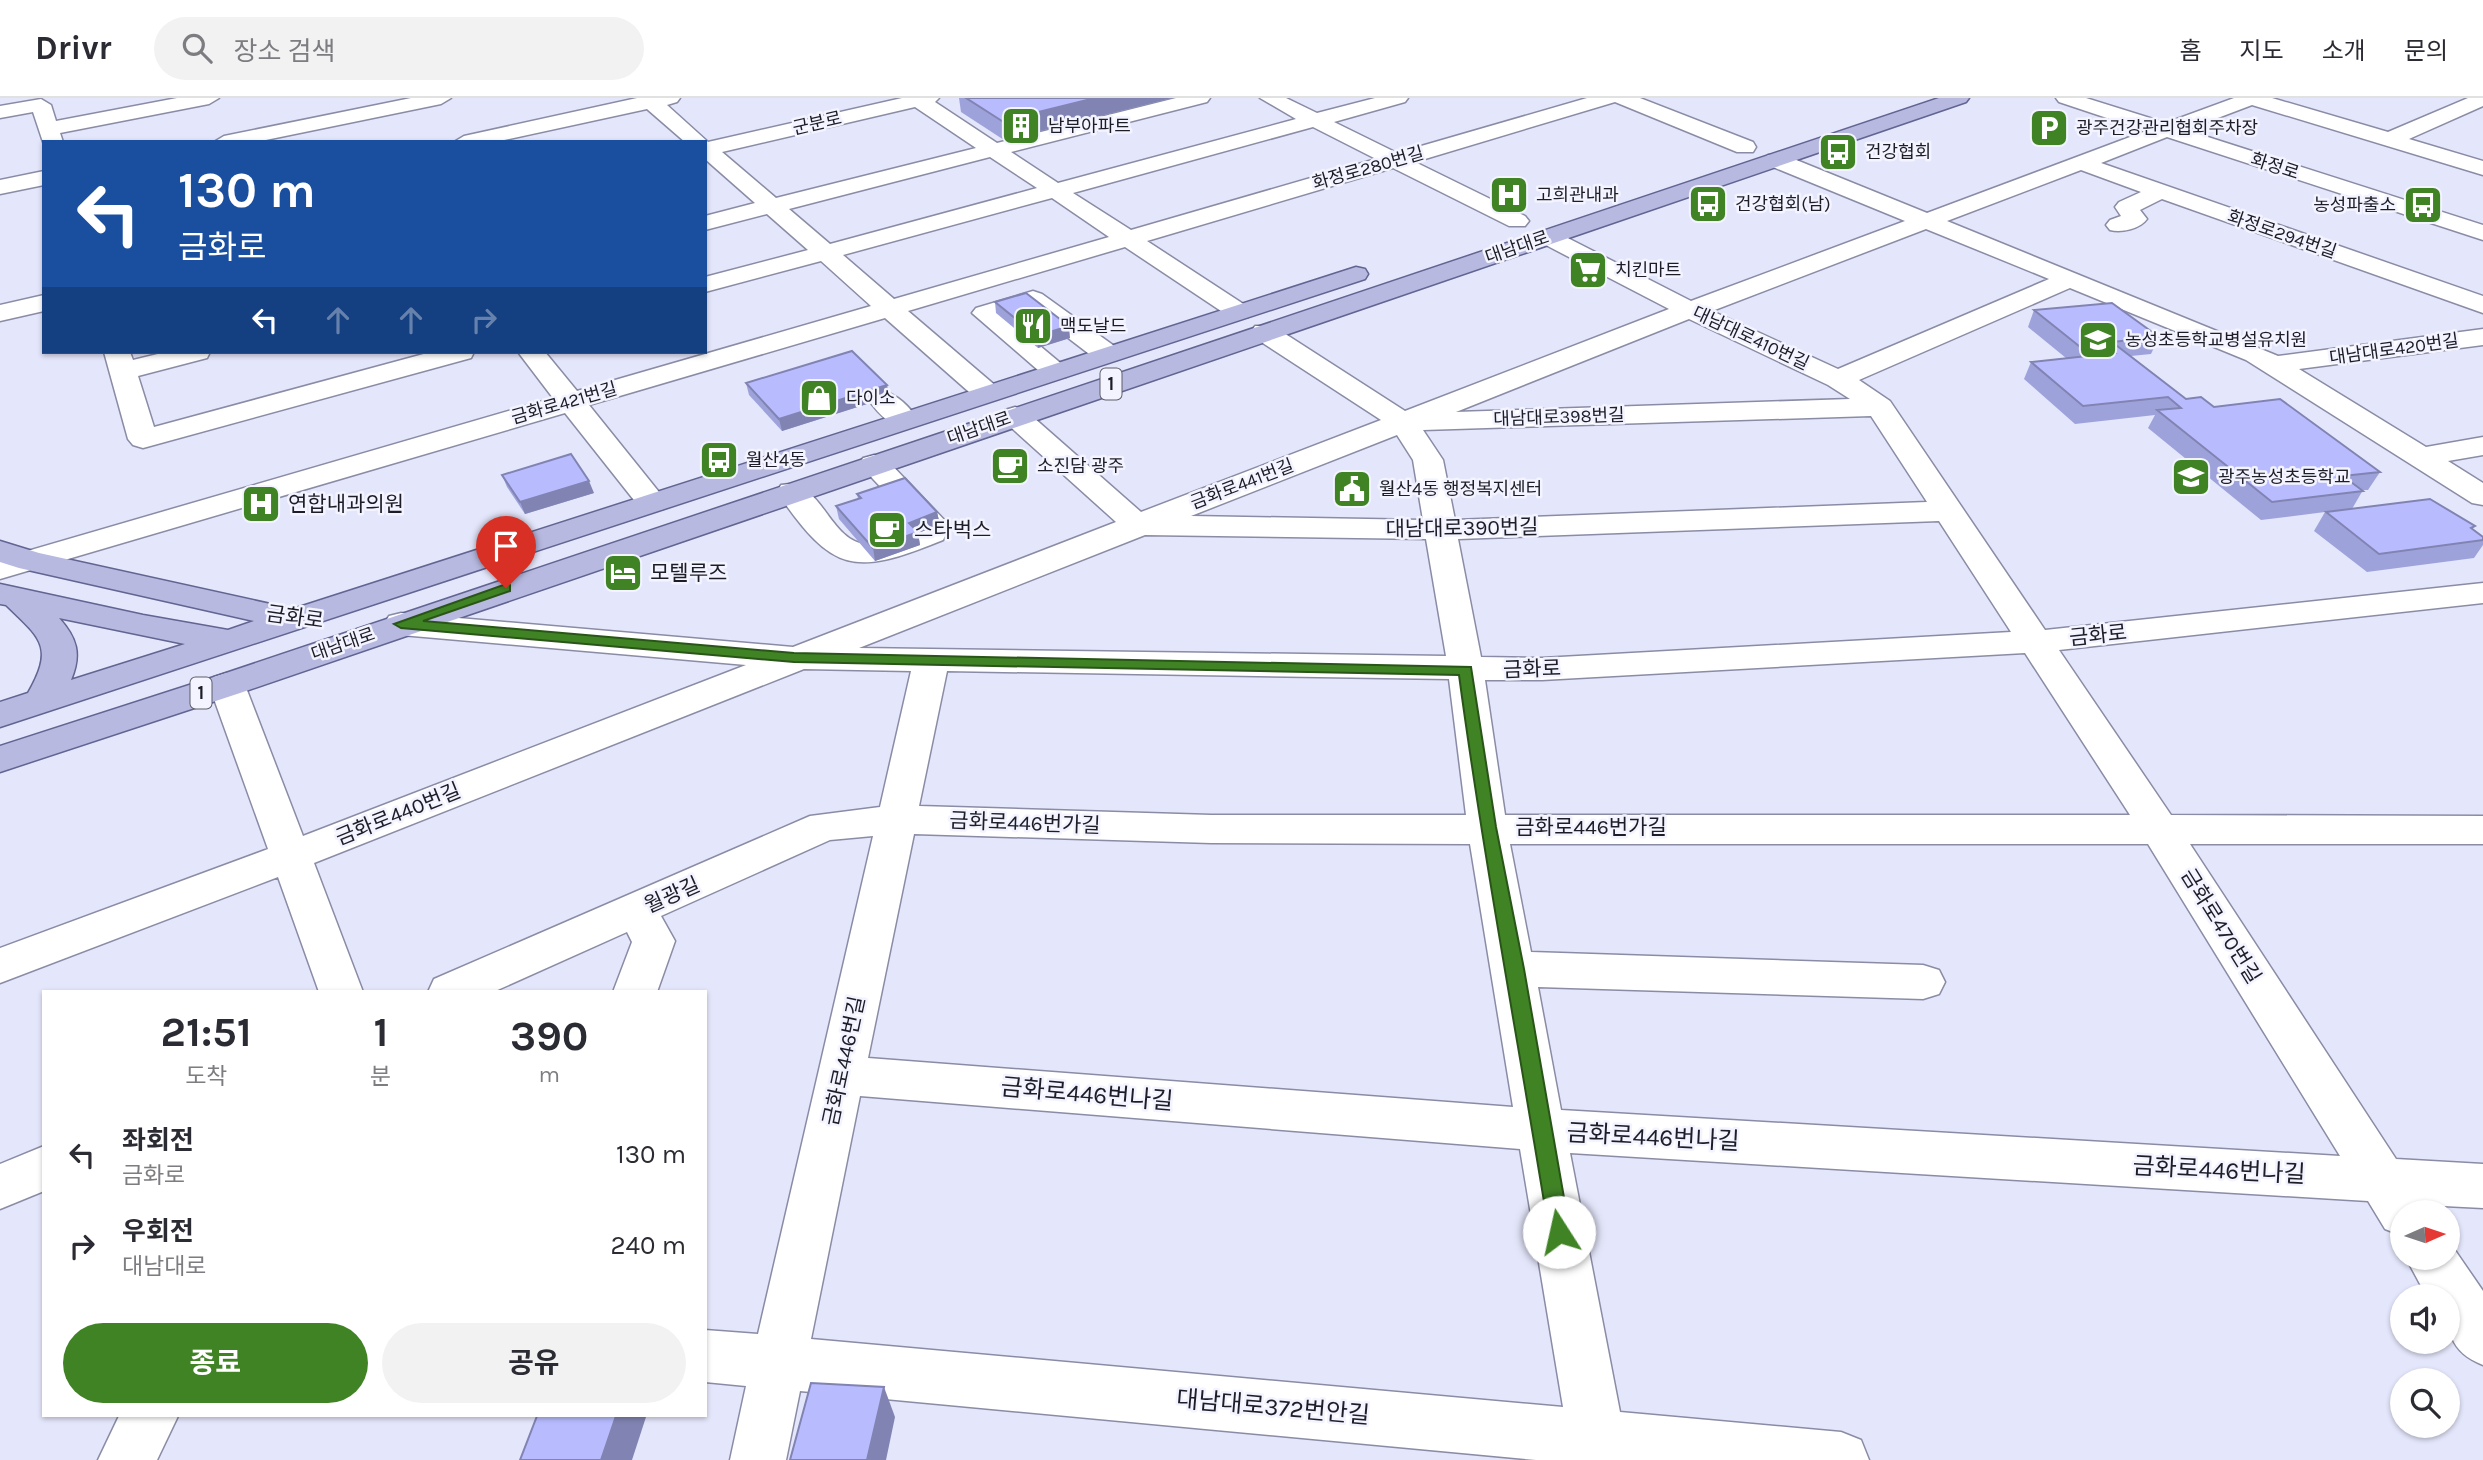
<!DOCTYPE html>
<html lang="ko">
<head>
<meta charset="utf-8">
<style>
	:root { --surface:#fff; --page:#f2f2f3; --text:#2b2b33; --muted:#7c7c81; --line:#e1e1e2; --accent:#408325 }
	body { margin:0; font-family:Karla,"Noto Sans KR",sans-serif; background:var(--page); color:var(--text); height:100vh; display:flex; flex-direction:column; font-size:26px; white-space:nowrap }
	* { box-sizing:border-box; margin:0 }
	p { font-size:23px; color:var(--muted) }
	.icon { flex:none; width:38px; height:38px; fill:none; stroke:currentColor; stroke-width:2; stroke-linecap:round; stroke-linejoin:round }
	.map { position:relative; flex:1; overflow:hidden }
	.details { position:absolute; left:42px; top:892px; width:665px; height:427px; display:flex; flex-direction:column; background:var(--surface); border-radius:0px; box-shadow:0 2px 5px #0004 }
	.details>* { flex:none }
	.banner { position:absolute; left:42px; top:42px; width:665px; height:214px; border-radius:0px; box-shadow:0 2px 5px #0004; background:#1a4fa0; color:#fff; overflow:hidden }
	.needle { width:46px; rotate:87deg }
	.controls { position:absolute; left:2390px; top:1102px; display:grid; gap:14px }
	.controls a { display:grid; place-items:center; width:70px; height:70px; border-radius:50%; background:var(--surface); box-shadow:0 2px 5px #0004; font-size:35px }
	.pin { position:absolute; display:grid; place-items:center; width:60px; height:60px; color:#fff; margin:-72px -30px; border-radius:50% 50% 50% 0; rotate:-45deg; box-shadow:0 0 7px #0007 }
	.pin .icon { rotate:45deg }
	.me { position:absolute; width:77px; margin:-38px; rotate:350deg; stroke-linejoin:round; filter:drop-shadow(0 0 5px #0008) }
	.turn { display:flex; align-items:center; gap:24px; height:147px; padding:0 21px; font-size:32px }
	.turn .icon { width:91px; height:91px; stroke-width:2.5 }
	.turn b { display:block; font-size:49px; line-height:60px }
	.lanes { display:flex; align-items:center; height:66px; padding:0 21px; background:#0003; justify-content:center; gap:35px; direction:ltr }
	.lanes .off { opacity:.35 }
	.eta { display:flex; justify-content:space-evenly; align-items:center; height:119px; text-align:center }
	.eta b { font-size:42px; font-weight:700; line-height:49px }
	.button { display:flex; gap:14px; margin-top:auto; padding:14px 21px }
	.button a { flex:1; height:80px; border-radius:42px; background:var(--accent); color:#fff; font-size:28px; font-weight:700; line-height:80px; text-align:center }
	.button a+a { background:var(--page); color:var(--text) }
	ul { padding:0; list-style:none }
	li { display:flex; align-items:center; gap:21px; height:91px; padding:0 21px }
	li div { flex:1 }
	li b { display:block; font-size:26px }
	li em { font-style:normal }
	header { display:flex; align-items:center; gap:42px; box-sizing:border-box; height:98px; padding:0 35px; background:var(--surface); border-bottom:2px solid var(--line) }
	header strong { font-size:33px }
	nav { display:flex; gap:38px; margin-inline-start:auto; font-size:24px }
	.search { width:490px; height:63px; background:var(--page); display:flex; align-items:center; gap:18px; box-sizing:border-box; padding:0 24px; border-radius:38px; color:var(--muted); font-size:26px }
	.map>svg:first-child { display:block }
</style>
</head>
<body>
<header>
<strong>Drivr</strong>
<div class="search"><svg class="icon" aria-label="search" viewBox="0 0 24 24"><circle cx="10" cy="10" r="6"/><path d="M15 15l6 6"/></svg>장소 검색</div>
<nav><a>홈</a><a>지도</a><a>소개</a><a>문의</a></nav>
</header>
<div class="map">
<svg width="2483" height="1362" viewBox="0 0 2483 1362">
	<rect width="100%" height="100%" fill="#e4e6fb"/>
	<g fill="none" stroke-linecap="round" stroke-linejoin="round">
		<!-- minor casing -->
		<g stroke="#8a8ca5" stroke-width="3">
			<g id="minor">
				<polygon points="177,0 219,0 209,6 60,35 63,44 44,44 44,47 33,14 0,20 0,8 41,1 51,7 56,23"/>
				<polygon points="411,0 451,0 441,6 256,44 214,44 224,38"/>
				<path d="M680,0l-3,4 -10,3 41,37 194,-44h37l-4,4 62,41 179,-45h34l-3,4 -196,50 47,31 238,-64 -36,-21h26l31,15 58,-15h33l-3,4 -71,20 63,31 190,-55h53l113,44 3,5 -3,5h-16l-122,-50 -200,60 110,54 4,5 -4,5h-16l-116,-58 -246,73 101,66 4,5 -4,5h-18l-105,-70 -217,64 89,76 4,6 -4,6 -10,2 -10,-2 -92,-81 -296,87 78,97 -4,7 -11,2 -11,-2 -76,-96 -565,166v-20l553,-161 -35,-46h27l32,39 294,-85 -50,-45 -116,31v-15l103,-27 -41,-36 -62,16v-14l50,-13 -50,-44v-17h-20l-38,-33 -152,33h-41l10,-6 173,-38zM915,9l61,41 -200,50 -54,-46zM1313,29l63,32 -245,71 -58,-37zM990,59l47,31 -207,56 -41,-35zM1052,100l57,39 -215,62 -51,-44z"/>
				<path d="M2056,0h30l80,25 68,-25h38l116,34 80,-34h15v8l-74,33 74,22v14l-231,-70 -66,25 297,95v15l-316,-103 -66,26 382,133v17l-321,-114 -22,11 7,9c-7,10 -26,14 -37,11l-4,-5 4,-5 11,-4 -6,-9 4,-5 22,-10 -60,-22 -134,51 331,135 205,-27v16l-184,24 127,78 57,-10v18l-35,6 35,22v22l-11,-2 -226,-143 -176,-72 -211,92 31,21 155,229 438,-47v20l-424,47 112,165 312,1v28h-293l206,315 87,5v44l-59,-3 4,8h-25v23l-18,-7 -17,-28 -798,-48 50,259 221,20 20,8 8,20h-333l-736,-69 -14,69h-56l16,-74 -41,-4v-52l53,4 115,-498 -43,4 -169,76 14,25 -18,51h-44l19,-50 -5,-10 -134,60h-65l6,-13 376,-163 70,-9 31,-136 -107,-2 -490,194 49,129h-44l-41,-115 -278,106v-35l268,-99 -59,-164 5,-8 13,-4 13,4 5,8 58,151 443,-171 -345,-30 -12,-3 -5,-8 5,-8 12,-3 392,34 323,-125 -111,-100 -4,-6 4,-6 10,-3 10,3 116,102 240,-92 -126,-82 -4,-6 4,-6h18l132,85 264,-102 -129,-67 -4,-5 4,-5h16l135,69 214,-80 -137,-56 -3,-5 3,-5h16l143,58 219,-82 -87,-29zM1926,131l123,50 -211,90 -126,-58zM1689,221l139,66 22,14 -394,13zM1871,318l56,86 -472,18 -12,-60 -20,-30zM1397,337l16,25 10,60 -232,-4zM1939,423l72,111 -469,26 -61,-1 -23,-118zM1145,437l281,4 20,117 -587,-8zM2025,555l105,162h-625l-20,-135h57zM947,573l502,8 17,136h-255l-292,-9zM914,736l297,9 259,1 43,263 -645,-49zM1510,746h638l192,312 -779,-46 -23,-123 385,12 16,-5 6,-12 -6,-12 -16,-5 -392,-13zM860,998l660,53 43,258 -752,-68z"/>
				<polygon points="44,73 44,87 0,96 0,82"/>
				<polygon points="1033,193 1042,196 1117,250 1120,256 1117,262 1097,262 1029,210 1004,218 1070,273 1066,279 1046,279 972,215 976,210"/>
				<polygon points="44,197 44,213 0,223 0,207"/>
				<polygon points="104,254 130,254 133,262 166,254 210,254 207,260 138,278 154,329 431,254 474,254 471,260 143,350 133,347 128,341"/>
				<path d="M882,293c15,3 28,16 36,29l-4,6c-20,5 -35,-11 -46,-27l4,-6z"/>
				<path d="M874,357l11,3 65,68 -7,14c-89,36 -110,34 -166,-48l4,-7c40,-9 47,56 85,59 17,2 37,-10 52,-17l-59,-63 4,-6z"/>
				<polygon points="44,1048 44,1093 0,1111 0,1066"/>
				<path d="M2448,1142l35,51v74c-35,-14 -35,-34 -35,-68h-21l-21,-39h42z"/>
				<polygon points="119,1318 178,1318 157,1362 98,1362"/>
			</g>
		</g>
		<!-- major casing -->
		<g stroke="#626491" stroke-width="3">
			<g id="major">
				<polygon points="1939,0 1969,0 1966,4 240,595 0,674 0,648 214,579"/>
				<path d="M1356,169l9,2 3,5 -3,5 -1365,448v-25l28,-9c27,-47 12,-55 -22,-88l-6,-1v-20l143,31 85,15 26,-9 -235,-53 -19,-6v-21l39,12 254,56zM59,520l126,26 -114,36c11,-26 6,-42 -12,-62z"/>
			</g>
		</g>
		<!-- minor -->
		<use href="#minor" fill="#fff" fill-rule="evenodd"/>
		<!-- major -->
		<use href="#major" fill="#b7b9e0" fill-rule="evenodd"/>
	</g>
	<!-- wall -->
	<g fill="#9ea2db">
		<polygon points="959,0 1172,0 1004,42 961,14"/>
		<polygon points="995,204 1070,240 1038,250 996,215"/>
		<polygon points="2034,212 2159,239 2151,256 2131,258 2186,301 2214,309 2380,374 2368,392 2363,392 2352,411 2472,431 2483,439 2483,447 2474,460 2367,474 2314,433 2325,414 2261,422 2148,330 2155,317 2075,326 2024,281 2031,264 2066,260 2028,229"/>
		<polygon points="746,285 887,287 889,299 782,333 749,297"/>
		<polygon points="502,377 594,395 525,416 507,389"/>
		<polygon points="857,396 937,414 940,427 918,435 920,447 875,463 839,421 836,408 858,401"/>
	</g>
	<!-- shaded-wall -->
	<g fill="#8184b2">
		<polygon points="1095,0 1172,0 1004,42 1002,23"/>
		<polygon points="1069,228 1070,240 1038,250 1037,238"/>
		<polygon points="887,287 889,299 782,333 779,321"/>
		<polygon points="589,383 594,395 525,416 520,404"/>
		<polygon points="937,414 940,427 918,435 920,447 875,463 873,450 909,425"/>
		<polygon points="884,1289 895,1319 886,1362 867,1362"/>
		<polygon points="616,1318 646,1319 632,1362 601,1362"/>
	</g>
	<!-- building -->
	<g fill="#b8bcff" stroke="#8184b2" stroke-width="2">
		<polygon points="966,0 1095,0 1002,23"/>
		<polygon points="1026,195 1069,228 1037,238 995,204"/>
		<polygon points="2112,205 2159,239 2112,244 2186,301 2201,299 2214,309 2280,301 2380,374 2343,378 2363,393 2272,404 2157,312 2181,310 2168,299 2083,308 2031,264 2115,255 2102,245 2079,248 2034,212"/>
		<polygon points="852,253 887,287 779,321 746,285"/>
		<polygon points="571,356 589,383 520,404 502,377"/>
		<polygon points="905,380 937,414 909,425 918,434 873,450 836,408 861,400 857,396"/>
		<polygon points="2430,401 2475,428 2471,430 2483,439 2483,442 2379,456 2326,414"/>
		<polygon points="811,1285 884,1289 867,1362 790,1362"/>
		<polygon points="537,1318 616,1318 601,1362 520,1362"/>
	</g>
	<!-- route -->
	<path fill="#408325" stroke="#2a5518" stroke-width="2" d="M506,486l4,1v6l-87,30 371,32 677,14 25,160 28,142 46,263 -3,7 -8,3 -7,-3 -3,-7c-30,-186 -65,-371 -90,-557l-665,-13 -393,-34 -7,-4z"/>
	<!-- icons -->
	<defs>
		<g id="building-square" transform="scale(2.0125)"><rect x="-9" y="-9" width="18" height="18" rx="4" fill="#408325" stroke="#f3f4ff"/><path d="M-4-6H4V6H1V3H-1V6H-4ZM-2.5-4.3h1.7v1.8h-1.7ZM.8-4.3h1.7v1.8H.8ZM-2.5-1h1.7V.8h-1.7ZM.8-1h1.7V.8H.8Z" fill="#fff"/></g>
		<g id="parking-square" transform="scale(2.0125)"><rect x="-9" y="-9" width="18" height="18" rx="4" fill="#408325" stroke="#f3f4ff"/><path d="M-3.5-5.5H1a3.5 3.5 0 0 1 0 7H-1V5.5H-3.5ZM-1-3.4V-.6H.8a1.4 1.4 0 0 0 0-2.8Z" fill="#fff"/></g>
		<g id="bus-square" transform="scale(2.0125)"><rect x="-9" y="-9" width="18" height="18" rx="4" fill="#408325" stroke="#f3f4ff"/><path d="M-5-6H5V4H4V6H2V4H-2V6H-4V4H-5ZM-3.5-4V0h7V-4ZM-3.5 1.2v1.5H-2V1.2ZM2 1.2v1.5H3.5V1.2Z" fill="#fff"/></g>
		<g id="hospital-square" transform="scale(2.0125)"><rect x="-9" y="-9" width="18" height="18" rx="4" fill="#408325" stroke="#f3f4ff"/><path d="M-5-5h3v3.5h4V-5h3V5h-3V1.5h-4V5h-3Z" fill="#fff"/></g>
		<g id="supermarket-square" transform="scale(2.0125)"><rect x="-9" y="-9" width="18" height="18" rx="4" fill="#408325" stroke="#f3f4ff"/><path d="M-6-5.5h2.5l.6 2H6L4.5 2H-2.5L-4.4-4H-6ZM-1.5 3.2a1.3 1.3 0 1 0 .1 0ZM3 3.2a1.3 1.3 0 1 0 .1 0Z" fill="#fff"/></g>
		<g id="restaurant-square" transform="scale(2.0125)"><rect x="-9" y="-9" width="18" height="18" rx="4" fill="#408325" stroke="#f3f4ff"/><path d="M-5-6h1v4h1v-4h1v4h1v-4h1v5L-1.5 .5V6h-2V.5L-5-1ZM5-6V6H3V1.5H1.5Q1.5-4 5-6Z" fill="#fff"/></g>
		<g id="school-square" transform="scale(2.0125)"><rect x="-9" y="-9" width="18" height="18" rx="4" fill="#408325" stroke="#f3f4ff"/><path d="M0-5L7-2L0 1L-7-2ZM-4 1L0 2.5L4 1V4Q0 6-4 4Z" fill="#fff"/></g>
		<g id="shop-square" transform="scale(2.0125)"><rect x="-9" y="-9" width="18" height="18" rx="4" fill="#408325" stroke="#f3f4ff"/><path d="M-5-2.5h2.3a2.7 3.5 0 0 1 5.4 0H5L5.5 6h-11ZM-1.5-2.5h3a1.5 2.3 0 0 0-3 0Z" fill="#fff"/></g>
		<g id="cafe-square" transform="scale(2.0125)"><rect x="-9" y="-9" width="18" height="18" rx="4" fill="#408325" stroke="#f3f4ff"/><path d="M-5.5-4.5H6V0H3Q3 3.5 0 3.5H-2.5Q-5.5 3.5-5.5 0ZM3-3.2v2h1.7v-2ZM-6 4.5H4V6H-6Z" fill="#fff"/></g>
		<g id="civic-square" transform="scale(2.0125)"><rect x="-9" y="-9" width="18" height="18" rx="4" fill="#408325" stroke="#f3f4ff"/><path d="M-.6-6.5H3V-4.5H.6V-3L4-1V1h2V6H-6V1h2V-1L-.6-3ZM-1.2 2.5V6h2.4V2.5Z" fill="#fff"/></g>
		<g id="hotel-square" transform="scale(2.0125)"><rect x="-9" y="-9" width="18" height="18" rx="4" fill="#408325" stroke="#f3f4ff"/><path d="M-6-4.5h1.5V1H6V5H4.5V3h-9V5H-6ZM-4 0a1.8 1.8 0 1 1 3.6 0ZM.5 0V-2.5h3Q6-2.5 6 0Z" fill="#fff"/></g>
	</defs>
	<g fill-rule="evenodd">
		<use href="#building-square" x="1021" y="28"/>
		<use href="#parking-square" x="2049" y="30"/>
		<use href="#bus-square" x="1838" y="54"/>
		<use href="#hospital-square" x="1509" y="97"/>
		<use href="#bus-square" x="1708" y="106"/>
		<use href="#bus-square" x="2423" y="107"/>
		<use href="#supermarket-square" x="1588" y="172"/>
		<use href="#restaurant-square" x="1033" y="228"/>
		<use href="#school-square" x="2098" y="242"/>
		<use href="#shop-square" x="819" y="300"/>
		<use href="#bus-square" x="719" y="362"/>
		<use href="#cafe-square" x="1010" y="368"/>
		<use href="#school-square" x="2191" y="379"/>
		<use href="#civic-square" x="1352" y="391"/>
		<use href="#hospital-square" x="261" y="406"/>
		<use href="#cafe-square" x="887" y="432"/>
		<use href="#hotel-square" x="623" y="475"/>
	</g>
	<g text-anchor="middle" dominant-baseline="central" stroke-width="5" stroke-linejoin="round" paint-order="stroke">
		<!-- far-street labels -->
		<g font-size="18" fill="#1c1d26" stroke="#f3f4ff">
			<text transform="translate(817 25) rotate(-13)">군분로</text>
			<text transform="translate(2275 68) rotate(18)">화정로</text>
			<text transform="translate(1368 70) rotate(-16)">화정로280번길</text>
			<text transform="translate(2282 136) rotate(19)">화정로294번길</text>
			<text transform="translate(1517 149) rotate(-19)">대남대로</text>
			<text transform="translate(1751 240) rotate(25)">대남대로410번길</text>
			<text transform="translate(2394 251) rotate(-8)">대남대로420번길</text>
			<text transform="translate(564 305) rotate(-16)">금화로421번길</text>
			<text transform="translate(1559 319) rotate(-2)">대남대로398번길</text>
			<text transform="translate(979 330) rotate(-19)">대남대로</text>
			<text transform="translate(1242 386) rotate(-21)">금화로441번길</text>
			<text transform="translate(343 546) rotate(-19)">대남대로</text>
		</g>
		<!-- far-poi labels -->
		<g font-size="18" fill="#1c1d26" stroke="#f3f4ff" text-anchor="start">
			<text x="1048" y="28">남부아파트</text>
			<text x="2076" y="30">광주건강관리협회주차장</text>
			<text x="1865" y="54">건강협회</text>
			<text x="1536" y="97">고희관내과</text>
			<text x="1735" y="106">건강협회(남)</text>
			<text x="2396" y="107" text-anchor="end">농성파출소</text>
			<text x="1615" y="172">치킨마트</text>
			<text x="1060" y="228">맥도날드</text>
			<text x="2125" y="242">농성초등학교병설유치원</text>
			<text x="846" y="300">다이소</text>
			<text x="746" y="362">월산4동</text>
			<text x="1037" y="368">소진담 광주</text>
			<text x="2218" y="379">광주농성초등학교</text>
			<text x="1379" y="391">월산4동 행정복지센터</text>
		</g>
		<!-- shield labels -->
		<g fill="#f3f4ff" stroke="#5c5e67" stroke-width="2">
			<rect x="1100.5" y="270.5" width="21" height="31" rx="5"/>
			<rect x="190.5" y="579.5" width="21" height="31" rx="5"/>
		</g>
		<g font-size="19" font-weight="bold" fill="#1c1d26">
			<text x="1111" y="286">1</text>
			<text x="201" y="595">1</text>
		</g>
		<!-- poi labels -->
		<g font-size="21" fill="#1c1d26" stroke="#f3f4ff" text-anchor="start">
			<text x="288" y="406">연합내과의원</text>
			<text x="914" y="432">스타벅스</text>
			<text x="650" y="475">모텔루즈</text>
		</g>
		<!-- street labels -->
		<g font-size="21" fill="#1c1d26" stroke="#f3f4ff">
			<text transform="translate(1462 430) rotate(-1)">대남대로390번길</text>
			<text transform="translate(295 519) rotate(8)">금화로</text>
			<text transform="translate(2098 537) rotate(-6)">금화로</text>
			<text transform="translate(1532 571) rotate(-2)">금화로</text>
			<text transform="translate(398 716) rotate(-22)">금화로440번길</text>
			<text transform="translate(1025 725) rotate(2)">금화로446번가길</text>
			<text x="1591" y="729">금화로446번가길</text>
			<text transform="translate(672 797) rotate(-24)">월광길</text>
			<text transform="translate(2221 828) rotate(58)">금화로470번길</text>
			<text transform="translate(844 963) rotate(-78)">금화로446번길</text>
		</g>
		<!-- near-street labels -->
		<g font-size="24" fill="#1c1d26" stroke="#f3f4ff">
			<text transform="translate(1087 996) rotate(5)">금화로446번나길</text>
			<text transform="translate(1653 1039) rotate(3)">금화로446번나길</text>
			<text transform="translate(2219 1072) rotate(3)">금화로446번나길</text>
			<text transform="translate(1273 1309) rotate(5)">대남대로372번안길</text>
		</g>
	</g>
</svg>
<div class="controls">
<a><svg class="needle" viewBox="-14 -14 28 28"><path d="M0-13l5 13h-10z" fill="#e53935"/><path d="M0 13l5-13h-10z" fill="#7c7c81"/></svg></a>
<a><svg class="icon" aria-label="sound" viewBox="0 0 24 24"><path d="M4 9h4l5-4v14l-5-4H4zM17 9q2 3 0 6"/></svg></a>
<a><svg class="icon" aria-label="search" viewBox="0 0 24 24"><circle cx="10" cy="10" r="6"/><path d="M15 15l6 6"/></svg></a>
</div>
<div class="pin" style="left:506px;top:490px;background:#d93025"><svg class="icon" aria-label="arrive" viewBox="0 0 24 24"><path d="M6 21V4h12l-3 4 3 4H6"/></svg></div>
<svg class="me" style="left:1559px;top:1134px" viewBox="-20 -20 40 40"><circle r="19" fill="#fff"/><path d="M0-13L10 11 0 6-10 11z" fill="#408325"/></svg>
<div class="banner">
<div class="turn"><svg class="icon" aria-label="left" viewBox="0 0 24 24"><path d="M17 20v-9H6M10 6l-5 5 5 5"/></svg><div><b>130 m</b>금화로</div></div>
<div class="lanes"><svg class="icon" aria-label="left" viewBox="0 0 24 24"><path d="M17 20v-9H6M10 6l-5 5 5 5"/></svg><svg class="icon off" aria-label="ahead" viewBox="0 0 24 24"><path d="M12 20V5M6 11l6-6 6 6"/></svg><svg class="icon off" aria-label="ahead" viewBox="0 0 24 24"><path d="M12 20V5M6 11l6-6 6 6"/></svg><svg class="icon off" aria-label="right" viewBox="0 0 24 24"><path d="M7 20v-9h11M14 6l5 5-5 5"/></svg></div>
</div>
<section class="details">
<div class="eta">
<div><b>21:51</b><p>도착</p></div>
<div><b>1</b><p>분</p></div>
<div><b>390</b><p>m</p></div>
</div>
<ul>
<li><svg class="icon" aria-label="left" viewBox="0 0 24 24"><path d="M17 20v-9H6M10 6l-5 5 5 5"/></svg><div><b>좌회전</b><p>금화로</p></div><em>130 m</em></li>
<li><svg class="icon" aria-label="right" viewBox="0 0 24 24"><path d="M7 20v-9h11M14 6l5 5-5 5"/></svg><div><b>우회전</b><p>대남대로</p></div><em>240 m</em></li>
</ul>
<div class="button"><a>종료</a><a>공유</a></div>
</section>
</div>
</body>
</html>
